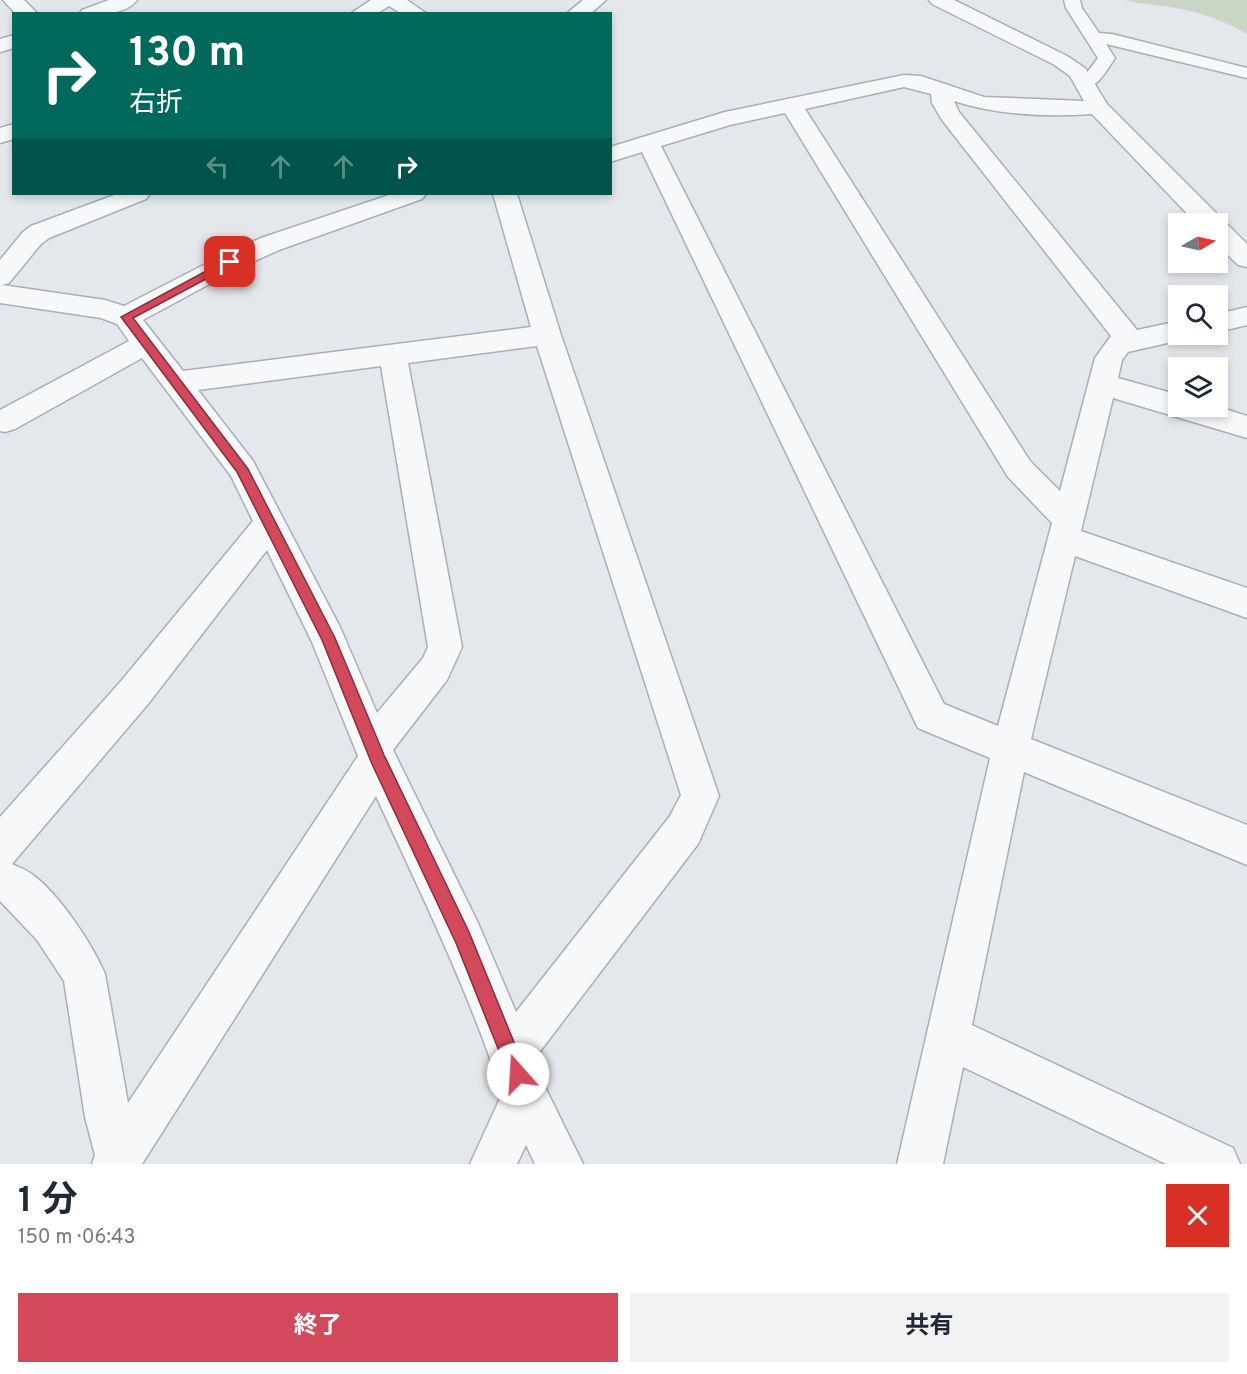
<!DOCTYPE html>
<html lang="ja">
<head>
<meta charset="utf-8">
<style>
	:root { --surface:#fff; --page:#f2f2f3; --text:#1f2937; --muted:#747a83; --accent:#d1495b }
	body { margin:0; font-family:Overpass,"Noto Sans JP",sans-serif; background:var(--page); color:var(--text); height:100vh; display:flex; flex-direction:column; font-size:22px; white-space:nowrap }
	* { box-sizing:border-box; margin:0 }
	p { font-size:20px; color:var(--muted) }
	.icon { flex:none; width:33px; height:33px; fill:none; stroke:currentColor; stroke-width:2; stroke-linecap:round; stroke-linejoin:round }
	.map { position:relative; height:1164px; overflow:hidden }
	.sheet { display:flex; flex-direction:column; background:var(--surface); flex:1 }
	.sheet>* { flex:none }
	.hud { position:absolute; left:12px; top:12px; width:600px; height:183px; border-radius:0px; box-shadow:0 3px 9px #0003; background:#00695c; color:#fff; overflow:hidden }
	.needle { width:39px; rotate:81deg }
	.controls { position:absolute; left:1168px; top:213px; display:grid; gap:12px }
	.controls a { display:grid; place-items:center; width:60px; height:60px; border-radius:0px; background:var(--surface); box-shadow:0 3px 9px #0003; font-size:30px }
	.pin { position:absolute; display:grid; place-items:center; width:51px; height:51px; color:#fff; margin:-26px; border-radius:12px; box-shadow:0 3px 9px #0006 }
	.me { position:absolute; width:66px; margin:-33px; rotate:341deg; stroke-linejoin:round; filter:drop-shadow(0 0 4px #0008) }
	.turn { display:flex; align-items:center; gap:21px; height:126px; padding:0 18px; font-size:27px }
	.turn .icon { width:78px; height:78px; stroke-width:2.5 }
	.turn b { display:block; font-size:42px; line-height:51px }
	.lanes { display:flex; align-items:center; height:57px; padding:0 18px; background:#0003; justify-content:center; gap:30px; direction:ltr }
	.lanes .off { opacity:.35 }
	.round { display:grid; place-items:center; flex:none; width:63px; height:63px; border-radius:0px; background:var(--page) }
	.headline { display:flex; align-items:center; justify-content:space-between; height:102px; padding:0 18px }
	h1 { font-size:36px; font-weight:700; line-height:45px }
	.cta { display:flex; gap:12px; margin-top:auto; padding:12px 18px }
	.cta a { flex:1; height:69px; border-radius:0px; background:var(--accent); color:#fff; font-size:24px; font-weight:700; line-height:69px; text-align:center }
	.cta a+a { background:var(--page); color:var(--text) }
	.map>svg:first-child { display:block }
</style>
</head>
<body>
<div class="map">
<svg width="1247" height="1164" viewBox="0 0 1247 1164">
	<rect width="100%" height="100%" fill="#e4e7ec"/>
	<!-- green -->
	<path fill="#c9d6c5" d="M1125,0h122v34c-20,-12 -42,-20 -66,-25 -18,-4 -37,-4 -56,-9z"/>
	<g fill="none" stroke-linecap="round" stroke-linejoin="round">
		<!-- service casing -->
		<g stroke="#a9aeb7" stroke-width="3">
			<path id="service" d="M1064,0h16l2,8 17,25 13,1 135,34v10l-141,-34 9,14c-9,13 -18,33 -36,29l-3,-4 7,-5 15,-20 -32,-50z"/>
		</g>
		<!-- minor casing -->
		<g stroke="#a9aeb7" stroke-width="3">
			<g id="minor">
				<polygon points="3,0 24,0 38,14 16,14"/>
				<path d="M109,0h28c-11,16 -40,14 -58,14l3,-4z"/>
				<polygon points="371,0 407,0 427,14 402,14 389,6 376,14 350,14"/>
				<polygon points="583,0 606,0 590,14 566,14"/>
				<path d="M929,0h25l113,56 18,12 22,36 140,140v23l-9,-2 -20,-20v-21h-21l-105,-110c-45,3 -95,1 -138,-13l5,11 178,218 42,-9v13h12l-2,4 -61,14 -6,8 -4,18 61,17v11h37l31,10v22l-134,-40 -32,133 166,57v30l-172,-62 -44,183 216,86v40l-223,-93 -52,253 261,123 7,16h-74l-203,-97 -20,97h-46l93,-406 -72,-30 -276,-576 -32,10v-15l115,-35 179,-37 17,1 63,21 100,4 -14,-25 -17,-12 -121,-60zM904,87l27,7 1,9 10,17 169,216 -16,22 -35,133 -30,-30 -225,-352zM785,113l223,364 44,46 -54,203 -54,-22 -283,-558 69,-21z"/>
				<polygon points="14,35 14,48 0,52 0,39"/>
				<polygon points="14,124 14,139 0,143 0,128"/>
				<path d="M117,194h33l-4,5 -97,39 -8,6 -32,39 -7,2 103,15 19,6 97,-50 40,-18 131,-44h34l-4,5 -143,51 -40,18 -96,52 40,51 348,-44 -38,-133h24l44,141 158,461 -21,48 -163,214 9,27 39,79h-48l-9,-19 -9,19h-47l32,-70c-33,-103 -81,-200 -126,-298l-234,368h-50l3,-9 -10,-38 -21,-136 -27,-41 -37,-39v-84l122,-137 131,-159 -22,-45 -89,-118 -127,71 -10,3 -5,-1v-21l129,-69 -12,-17 -16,-6 -101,-15v-43l23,-28 8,-6zM537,346l144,449 -11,21 -154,196 -38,-89 -85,-173 54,-70 15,-33 -54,-284zM381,366l47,281 -5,11 -46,55 -37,-86 -87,-166 -55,-71zM267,550l45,92 46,114 -230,347 -23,-129c-12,-29 -46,-80 -72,-99 -6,-5 -15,-8 -21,-11l136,-160z"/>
				<polygon points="1247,307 1247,325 1218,332 1218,314"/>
			</g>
		</g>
		<!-- service -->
		<use href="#service" fill="#f7f8fa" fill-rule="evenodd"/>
		<!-- minor -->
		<use href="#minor" fill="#f7f8fa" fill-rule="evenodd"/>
	</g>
	<!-- route -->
	<polygon fill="#d1495b" stroke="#882f3b" stroke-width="1.5" points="230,258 234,259 234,264 133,318 248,469 335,638 384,755 469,932 527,1074 524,1081 518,1083 511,1081 456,943 372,764 322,640 237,472 121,317"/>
</svg>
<div class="controls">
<a><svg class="needle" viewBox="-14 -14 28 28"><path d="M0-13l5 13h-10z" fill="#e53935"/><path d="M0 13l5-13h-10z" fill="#747a83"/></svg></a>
<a><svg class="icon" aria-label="search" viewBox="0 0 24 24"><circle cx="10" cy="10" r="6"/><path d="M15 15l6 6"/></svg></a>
<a><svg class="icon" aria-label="layers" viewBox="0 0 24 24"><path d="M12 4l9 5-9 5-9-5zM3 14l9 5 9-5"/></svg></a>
</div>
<div class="pin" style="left:230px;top:262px;background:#d93025"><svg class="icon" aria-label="arrive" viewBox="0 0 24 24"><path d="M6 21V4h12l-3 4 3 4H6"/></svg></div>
<svg class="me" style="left:518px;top:1074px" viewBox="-20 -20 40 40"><circle r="19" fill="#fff"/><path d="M0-13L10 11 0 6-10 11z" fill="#d1495b"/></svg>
<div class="hud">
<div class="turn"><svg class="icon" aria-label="right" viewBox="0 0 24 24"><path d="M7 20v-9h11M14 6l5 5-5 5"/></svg><div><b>130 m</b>右折</div></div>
<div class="lanes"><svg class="icon off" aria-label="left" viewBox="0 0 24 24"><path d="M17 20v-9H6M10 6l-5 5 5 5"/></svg><svg class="icon off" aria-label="ahead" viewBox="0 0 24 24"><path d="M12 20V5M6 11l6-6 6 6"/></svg><svg class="icon off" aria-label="ahead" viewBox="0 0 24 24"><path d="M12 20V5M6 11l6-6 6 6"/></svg><svg class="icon" aria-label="right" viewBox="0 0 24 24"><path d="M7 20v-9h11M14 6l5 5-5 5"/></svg></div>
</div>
</div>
<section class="sheet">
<div class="headline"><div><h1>1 分</h1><p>150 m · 06:43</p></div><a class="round" style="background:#d93025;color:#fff"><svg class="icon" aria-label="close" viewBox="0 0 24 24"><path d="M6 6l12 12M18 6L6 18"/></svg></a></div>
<div class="cta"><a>終了</a><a>共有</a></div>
</section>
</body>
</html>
